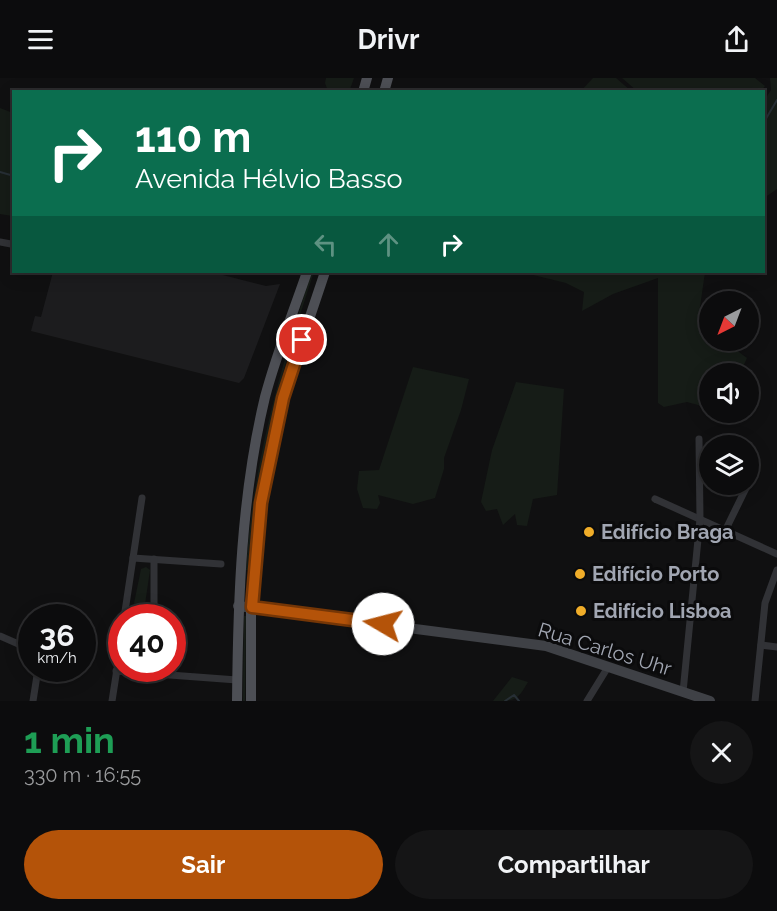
<!DOCTYPE html>
<html lang="pt">
<head>
<meta charset="utf-8">
<style>
	:root { --surface:#0c0c0d; --page:#151516; --text:#f1f3f6; --muted:#9a9b9d; --line:#2c2c2e; --accent:#b45309 }
	body { margin:0; font-family:Raleway,sans-serif; background:var(--page); color:var(--text); height:100vh; display:flex; flex-direction:column; font-size:22px; white-space:nowrap }
	* { box-sizing:border-box; margin:0 }
	p { font-size:20px; color:var(--muted) }
	.icon { flex:none; width:33px; height:33px; fill:none; stroke:currentColor; stroke-width:2; stroke-linecap:round; stroke-linejoin:round }
	.map { position:relative; height:623px; overflow:hidden }
	.sheet { display:flex; flex-direction:column; background:var(--surface); flex:1 }
	.sheet>* { flex:none }
	.guide { position:absolute; left:12px; top:12px; width:753px; height:183px; border-radius:0px; box-shadow:0 3px 15px #0003,0 0 0 2px var(--line); background:#0b6e4f; color:#fff; overflow:hidden }
	.needle { width:39px; rotate:222deg }
	.buttons { position:absolute; left:699px; top:213px; display:grid; gap:12px }
	.buttons a { display:grid; place-items:center; width:60px; height:60px; border-radius:50%; background:var(--surface); box-shadow:0 3px 15px #0003,0 0 0 2px var(--line); font-size:30px }
	.speed { position:absolute; left:18px; top:526px; display:flex; gap:12px; font-size:30px; font-weight:700; text-align:center }
	.speed>* { display:grid; place-content:center; width:78px; height:78px; border-radius:50%; background:var(--surface); box-shadow:0 3px 15px #0003,0 0 0 2px var(--line); line-height:1 }
	.speed small { font-size:15px; font-weight:400 }
	.speed .limit { border:9px solid #d22; background:#fff; color:#111 }
	.pin { position:absolute; display:grid; place-items:center; width:51px; height:51px; color:#fff; margin:-26px; border:3px solid #fff; border-radius:50%; box-shadow:0 2px 6px #0007 }
	.me { position:absolute; width:66px; margin:-33px; rotate:278deg; stroke-linejoin:round; filter:drop-shadow(0 0 4px #0008) }
	.turn { display:flex; align-items:center; gap:21px; height:126px; padding:0 24px; font-size:27px }
	.turn .icon { width:78px; height:78px; stroke-width:2.5 }
	.turn b { display:block; font-size:42px; line-height:51px }
	.lanes { display:flex; align-items:center; height:57px; padding:0 24px; background:#0003; justify-content:center; gap:30px; direction:ltr }
	.lanes .off { opacity:.35 }
	.round { display:grid; place-items:center; flex:none; width:63px; height:63px; border-radius:32px; background:var(--page) }
	.head { display:flex; align-items:center; justify-content:space-between; height:102px; padding:0 24px }
	h1 { font-size:36px; font-weight:700; line-height:45px; color:#1e9e55 }
	.button { display:flex; gap:12px; margin-top:auto; padding:12px 24px }
	.button a { flex:1; height:69px; border-radius:36px; background:var(--accent); color:#fff; font-size:24px; font-weight:700; line-height:69px; text-align:center }
	.button a+a { background:var(--page); color:var(--text) }
	header { display:flex; justify-content:space-between; align-items:center; height:78px; padding:0 24px; background:var(--surface); font-size:27px; font-weight:700 }
	.map>svg:first-child { display:block }
</style>
</head>
<body>
<header><svg class="icon" aria-label="menu" viewBox="0 0 24 24"><path d="M4 6h16M4 12h16M4 18h16"/></svg>Drivr<svg class="icon" aria-label="share" viewBox="0 0 24 24"><path d="M12 15V3M7 8l5-5 5 5M5 13v7h14v-7"/></svg></header>
<div class="map">
<svg width="777" height="623" viewBox="0 0 777 623">
	<rect width="100%" height="100%" fill="#101011"/>
	<!-- built -->
	<polygon fill="#1c1c1e" points="53,194 211,194 266,208 280,206 244,300 239,305 31,253 35,238 41,239"/>
	<!-- green -->
	<g fill="#161c17">
		<polygon points="326,0 354,0 349,14 328,13 325,5"/>
		<polygon points="593,0 616,0 631,13 581,13"/>
		<polygon points="622,0 755,0 765,8 760,14 637,13"/>
		<polygon points="770,0 777,0 777,111 764,120 764,23 771,12"/>
		<polygon points="0,30 13,35 14,137 12,138 0,136"/>
		<path d="M312,194h2c-32,95 -59,197 -66,298h-2c6,-102 34,-202 66,-298z"/>
		<polygon points="521,194 705,194 698,243 709,252 710,262 724,263 747,280 740,295 710,296 709,330 687,324 664,329 658,325 658,200 613,216 582,233 584,214 566,205"/>
		<polygon points="413,289 469,301 461,332 444,380 444,391 435,420 413,426 378,417 380,425 377,431 363,430 357,411 359,393 379,392"/>
		<polygon points="516,304 564,311 557,417 533,421 527,448 517,447 515,436 503,447 497,431 486,433 481,424 492,372"/>
		<polygon points="146,489 150,492 143,540 131,540 141,491"/>
		<polygon points="244,538 246,538 245,623 243,623"/>
		<path d="M512,599l16,5c-11,19 -13,19 -35,19z"/>
	</g>
	<g fill="none" stroke-linecap="round" stroke-linejoin="round">
		<!-- stream -->
		<g stroke="#272f35" stroke-width="2">
			<polyline points="764,44 777,22"/>
			<polyline points="0,94 14,98"/>
			<polyline points="505,623 514,617 519,623"/>
		</g>
		<!-- street -->
		<g stroke="#313236" stroke-width="7">
			<polyline points="0,164 11,166"/>
			<polyline points="748,405 753,396"/>
			<polyline points="655,421 777,476"/>
			<polyline points="725,453 748,406"/>
			<polyline points="133,480 221,486"/>
			<polyline points="154,481 154,540"/>
			<polyline points="124,540 142,420"/>
			<polyline points="0,558 32,572"/>
			<polyline points="761,567 777,569"/>
			<polyline points="116,593 237,602"/>
			<polyline points="683,614 700,441 699,361"/>
			<polyline points="33,623 38,591"/>
			<polyline points="112,623 122,559"/>
			<polyline points="587,623 608,589"/>
			<polyline points="755,623 765,525 777,492"/>
		</g>
		<!-- secondary -->
		<polyline stroke="#3f4146" stroke-width="10" points="238,528 546,568 710,623"/>
		<!-- primary -->
		<g stroke="#4d4f55" stroke-width="10">
			<polyline points="363,14 367,0"/>
			<polyline points="384,14 388,0"/>
			<path d="M237,623c1,-102 4,-204 28,-304 11,-42 28,-84 42,-125"/>
			<polyline points="251,623 251,529 261,425 283,319 325,194"/>
		</g>
	</g>
	<g fill="none" stroke-linecap="round" stroke-linejoin="round">
		<!-- route casing -->
		<g stroke="#753606" stroke-width="15">
			<polyline id="route" points="302,262 283,320 261,425 252,529 383,546"/>
		</g>
		<!-- route -->
		<use href="#route" stroke="#b45309" stroke-width="10"/>
	</g>
	<!-- markers -->
	<g fill="#f0ad29" stroke="#0b0b0c" stroke-width="2">
		<circle cx="589" cy="454" r="6"/>
		<circle cx="580" cy="496" r="6"/>
		<circle cx="581" cy="533" r="6"/>
	</g>
	<g text-anchor="middle" dominant-baseline="central" stroke-width="6" stroke-linejoin="round" paint-order="stroke">
		<!-- poi labels -->
		<g font-size="20" font-weight="bold" fill="#a1a6b2" stroke="#0b0b0c" text-anchor="start">
			<text x="601" y="454">Edifício Braga</text>
			<text x="592" y="496">Edifício Porto</text>
			<text x="593" y="533">Edifício Lisboa</text>
		</g>
		<!-- street labels -->
		<g font-size="20" fill="#a1a6b2" stroke="#0b0b0c">
			<text transform="translate(605 571) rotate(17)">Rua Carlos Uhr</text>
		</g>
	</g>
</svg>
<div class="buttons">
<a><svg class="needle" viewBox="-14 -14 28 28"><path d="M0-13l5 13h-10z" fill="#e53935"/><path d="M0 13l5-13h-10z" fill="#9a9b9d"/></svg></a>
<a><svg class="icon" aria-label="sound" viewBox="0 0 24 24"><path d="M4 9h4l5-4v14l-5-4H4zM17 9q2 3 0 6"/></svg></a>
<a><svg class="icon" aria-label="layers" viewBox="0 0 24 24"><path d="M12 4l9 5-9 5-9-5zM3 14l9 5 9-5"/></svg></a>
</div>
<div class="speed"><div>36<small>km/h</small></div><div class="limit">40</div></div>
<div class="pin" style="left:302px;top:262px;background:#d93025"><svg class="icon" aria-label="arrive" viewBox="0 0 24 24"><path d="M6 21V4h12l-3 4 3 4H6"/></svg></div>
<svg class="me" style="left:383px;top:546px" viewBox="-20 -20 40 40"><circle r="19" fill="#fff"/><path d="M0-13L10 11 0 6-10 11z" fill="#b45309"/></svg>
<div class="guide">
<div class="turn"><svg class="icon" aria-label="right" viewBox="0 0 24 24"><path d="M7 20v-9h11M14 6l5 5-5 5"/></svg><div><b>110 m</b>Avenida Hélvio Basso</div></div>
<div class="lanes"><svg class="icon off" aria-label="left" viewBox="0 0 24 24"><path d="M17 20v-9H6M10 6l-5 5 5 5"/></svg><svg class="icon off" aria-label="ahead" viewBox="0 0 24 24"><path d="M12 20V5M6 11l6-6 6 6"/></svg><svg class="icon" aria-label="right" viewBox="0 0 24 24"><path d="M7 20v-9h11M14 6l5 5-5 5"/></svg></div>
</div>
</div>
<section class="sheet">
<div class="head"><div><h1>1 min</h1><p>330 m · 16:55</p></div><a class="round"><svg class="icon" aria-label="close" viewBox="0 0 24 24"><path d="M6 6l12 12M18 6L6 18"/></svg></a></div>
<div class="button"><a>Sair</a><a>Compartilhar</a></div>
</section>
</body>
</html>
